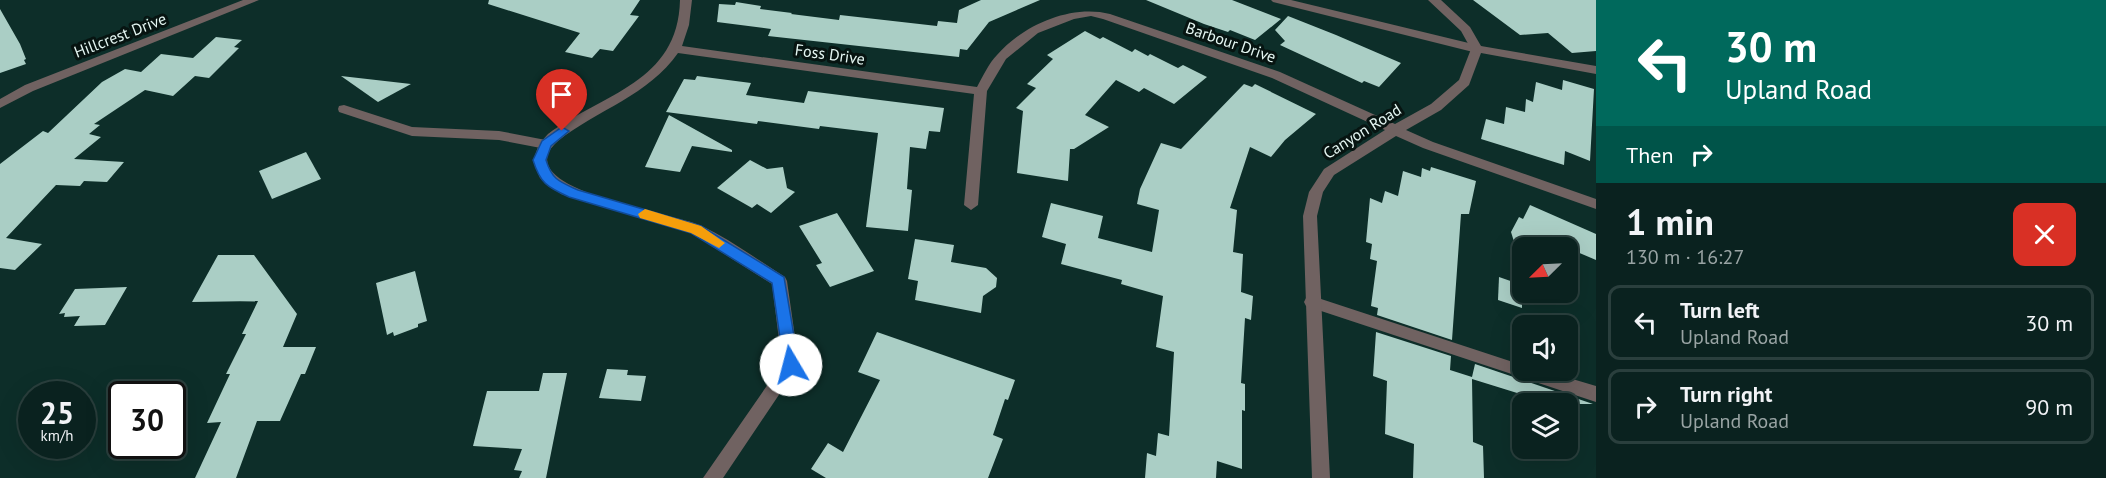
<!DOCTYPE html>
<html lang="en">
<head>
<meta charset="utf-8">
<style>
	:root { --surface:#0a221f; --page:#182f2c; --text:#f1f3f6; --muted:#99a4a4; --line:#2a3f3d }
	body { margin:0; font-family:"PT Sans",sans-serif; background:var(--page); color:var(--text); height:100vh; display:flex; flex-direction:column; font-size:22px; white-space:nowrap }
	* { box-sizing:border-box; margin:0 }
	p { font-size:20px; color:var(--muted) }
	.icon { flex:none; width:33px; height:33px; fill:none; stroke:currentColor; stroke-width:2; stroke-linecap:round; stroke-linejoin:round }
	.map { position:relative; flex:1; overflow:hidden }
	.sheet { display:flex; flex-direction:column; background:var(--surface); width:510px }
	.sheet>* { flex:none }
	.hud { background:#00695c; color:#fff; overflow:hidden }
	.needle { width:39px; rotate:246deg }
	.tools { position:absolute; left:1512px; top:237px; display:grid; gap:12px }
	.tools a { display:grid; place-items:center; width:66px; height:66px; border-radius:12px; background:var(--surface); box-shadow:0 6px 24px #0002,0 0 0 2px var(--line); font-size:30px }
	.speed { position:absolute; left:18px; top:381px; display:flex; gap:12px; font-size:30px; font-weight:700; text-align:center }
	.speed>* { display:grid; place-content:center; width:78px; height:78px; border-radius:50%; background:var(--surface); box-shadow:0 6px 24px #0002,0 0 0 2px var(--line); line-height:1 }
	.speed small { font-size:15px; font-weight:400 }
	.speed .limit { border:3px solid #111; border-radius:9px; background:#fff; color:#111 }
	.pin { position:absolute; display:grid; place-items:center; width:51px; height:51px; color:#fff; margin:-62px -26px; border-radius:50% 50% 50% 0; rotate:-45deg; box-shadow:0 0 6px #0007 }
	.pin .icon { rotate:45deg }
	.me { position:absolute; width:66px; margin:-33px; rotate:352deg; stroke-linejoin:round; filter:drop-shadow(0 0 4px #0008) }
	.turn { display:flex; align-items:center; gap:21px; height:126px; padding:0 30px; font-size:27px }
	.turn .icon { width:78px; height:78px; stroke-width:2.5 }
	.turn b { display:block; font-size:42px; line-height:51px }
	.then { display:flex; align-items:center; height:57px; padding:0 30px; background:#0003; gap:12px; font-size:22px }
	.round { display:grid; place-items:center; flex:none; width:63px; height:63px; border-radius:12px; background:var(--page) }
	.headline { display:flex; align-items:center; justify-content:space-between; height:102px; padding:0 30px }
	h1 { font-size:36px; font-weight:700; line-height:45px }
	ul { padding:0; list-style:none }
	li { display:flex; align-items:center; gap:18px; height:75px; margin:0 12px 9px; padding:0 18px; border:3px solid var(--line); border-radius:12px }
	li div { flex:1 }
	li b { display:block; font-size:22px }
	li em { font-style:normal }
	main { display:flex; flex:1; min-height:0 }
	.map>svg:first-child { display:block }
</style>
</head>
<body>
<main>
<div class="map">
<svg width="1596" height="478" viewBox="0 0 1596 478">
	<rect width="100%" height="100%" fill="#0d2e29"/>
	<!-- building -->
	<g fill="#aacec5">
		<polygon points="489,0 640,0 630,15 639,16 613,51 600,49 592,58 565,52 580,33 488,4"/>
		<polygon points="981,0 1040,0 989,22 967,50 960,49 959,57 768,36 771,29 717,22 719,4 735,5 736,2 761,6 760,9 792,13 791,14 839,20 840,15 937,26 938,21 957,23 959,10"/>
		<polygon points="1146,0 1232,0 1281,19 1255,40 1230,30 1228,32 1204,24"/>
		<polygon points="1473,0 1596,0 1596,51 1572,53 1548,33 1520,35"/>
		<polygon points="0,9 20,44 26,59 24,60 26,64 0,73"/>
		<polygon points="1288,16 1336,35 1401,63 1379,87 1364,81 1362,83 1280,45 1285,41 1275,30"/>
		<polygon points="1085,31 1100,39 1103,37 1132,52 1135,49 1148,56 1150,54 1178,68 1183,65 1207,77 1174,104 1144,88 1139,92 1116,80 1085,115 1109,127 1074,149 1070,149 1068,181 1017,173 1023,111 1016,108 1036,88 1027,84 1053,59 1047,55"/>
		<polygon points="216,37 242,40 234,47 239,48 209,78 195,76 173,96 145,90 94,124 100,125 89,134 101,137 74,159 124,162 107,182 84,181 80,186 56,185 6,238 42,244 15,270 0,268 0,164 43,131 48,133 102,82 125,69 141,72 161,54 193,58"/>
		<polygon points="341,76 411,84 378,102"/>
		<polygon points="697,76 751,83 746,95 804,103 808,91 944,108 940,132 929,131 926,149 910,147 907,189 912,190 908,231 866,227 878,133 820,126 819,129 758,121 757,124 666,112 684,79 695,80"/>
		<polygon points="1563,80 1594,89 1590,161 1565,151 1564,165 1481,139 1486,119 1504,124 1506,107 1525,112 1526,99 1533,102 1536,82 1562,90"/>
		<polygon points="1244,84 1252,87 1255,84 1316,114 1285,140 1271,157 1250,147 1230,208 1237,210 1233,252 1243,254 1241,292 1253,296 1251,320 1245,318 1241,383 1245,384 1245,411 1242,410 1242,469 1217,461 1216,478 1145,478 1147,453 1156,456 1158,433 1169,436 1174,352 1156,347 1163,296 1121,284 1122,280 1061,264 1066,244 1042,237 1051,203 1103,216 1098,238 1152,252 1159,210 1137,204 1140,189 1161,143 1181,149"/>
		<polygon points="669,115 732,150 732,152 692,146 680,172 645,167"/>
		<polygon points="306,152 321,179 272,199 259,171"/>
		<polygon points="750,160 767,169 783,167 787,188 795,192 771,213 757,204 752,208 717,188"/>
		<polygon points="1431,167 1476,181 1469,214 1461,214 1452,340 1377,315 1378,308 1371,306 1377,261 1370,259 1372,244 1366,242 1370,198 1382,203 1385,191 1398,196 1403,171 1421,177 1422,168 1430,171"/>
		<polygon points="1530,205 1596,234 1596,260 1556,243 1558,248 1516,248 1511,232 1519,217 1523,219"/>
		<polygon points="837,213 874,271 830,287 816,265 822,263 799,226"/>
		<polygon points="915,239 954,245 951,262 986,268 997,278 996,287 983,296 981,313 915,300 918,281 908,279"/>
		<polygon points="218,255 254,255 297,314 283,347 316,347 305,374 301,374 280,421 257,421 236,478 195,478 221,422 207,423 230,374 226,374 246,334 242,334 258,301 192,302"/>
		<polygon points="415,271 427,321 418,324 418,327 394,336 393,332 387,335 376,283"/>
		<polygon points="1499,277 1522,285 1522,308 1498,300"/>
		<polygon points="127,287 105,325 74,326 80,316 64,317 65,313 59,314 75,289"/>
		<polygon points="877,332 1015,380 1008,400 1005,399 993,435 1003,439 988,478 826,478 811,469 828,443 843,452 880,380 858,372"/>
		<polygon points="1376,332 1451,356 1450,370 1472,377 1475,364 1593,404 1534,404 1533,398 1472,379 1473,442 1483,446 1484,478 1413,478 1414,444 1385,434 1387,381 1373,376"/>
		<polygon points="607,369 628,370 627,375 646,376 641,401 599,398"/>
		<polygon points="543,373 567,373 546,478 519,478 522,471 514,470 522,449 473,446 487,391 539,391"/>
	</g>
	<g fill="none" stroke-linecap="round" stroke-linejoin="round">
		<!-- service -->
		<g fill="#706261" fill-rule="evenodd">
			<polygon points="1271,0 1291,0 1481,46 1483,49 1477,53 1273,2"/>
			<polygon points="344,105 412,127 499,131 551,141 553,144 546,149 499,140 412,136 339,112 338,109 339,106"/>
			<polygon points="1312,296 1522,365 1522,370 1542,370 1596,386 1596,402 1306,306 1304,302 1306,298"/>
		</g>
		<!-- minor -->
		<g fill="#706261" fill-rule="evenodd">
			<polygon points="243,0 259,0 33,91 0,108 0,99 25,85"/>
			<path d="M680,0h12l-3,25 -7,21 295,41c6,-11 12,-24 20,-32 26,-30 74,-51 113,-41l170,58 115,52 36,-20 28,-24 12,-31 -10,-18 -33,-31h13l29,27 11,19 115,20v8l-115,-21 -12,32 -28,25 -35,20 27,12 163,57v10l-173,-61 -27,-12 -62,39 -11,17 -6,24 13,262h-18l-9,-262 6,-24 15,-23 61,-39 -113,-52 -169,-59 -12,-3 -17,3 -36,14 -32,26 -19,32 -9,114 -7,5 -7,-5 10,-111 -296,-41c-29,42 -81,57 -120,88 -56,49 121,73 144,85 29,14 56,34 83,51l2,4 12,84 -76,113h-20l79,-114 -10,-80 -81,-51 -130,-39 -21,-16 -7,-17 6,-17 9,-10c55,-41 130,-51 132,-134z"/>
		</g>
	</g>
	<!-- route -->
	<path fill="#1a73e8" stroke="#114b97" stroke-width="1.5" d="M562,127l7,4 -18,15 -5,14c6,20 14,22 32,30l123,36 83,51 15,88 -2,5 -6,2 -5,-2 -2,-5 -12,-82 -81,-50 -122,-36c-22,-10 -29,-14 -36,-37l9,-19z"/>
	<!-- slow -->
	<polygon fill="#f59e0b" points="645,209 701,226 725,243 719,248 691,233 640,218 638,214"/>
	<g text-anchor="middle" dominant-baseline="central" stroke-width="6" stroke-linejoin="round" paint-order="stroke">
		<!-- street labels -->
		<g font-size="16" fill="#e5f7f3" stroke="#071411">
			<text transform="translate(120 35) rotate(-21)">Hillcrest Drive</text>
			<text transform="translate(1231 42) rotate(19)">Barbour Drive</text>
			<text transform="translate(830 54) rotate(8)">Foss Drive</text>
			<text transform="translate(1362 131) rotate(-32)">Canyon Road</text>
		</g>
	</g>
</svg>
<div class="tools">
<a><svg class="needle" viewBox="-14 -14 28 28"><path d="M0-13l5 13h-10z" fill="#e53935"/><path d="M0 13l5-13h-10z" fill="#99a4a4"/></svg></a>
<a><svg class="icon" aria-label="sound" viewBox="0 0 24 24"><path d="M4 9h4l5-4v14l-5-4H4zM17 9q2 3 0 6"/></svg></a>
<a><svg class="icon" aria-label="layers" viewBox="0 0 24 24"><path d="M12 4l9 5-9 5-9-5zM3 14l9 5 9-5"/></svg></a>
</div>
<div class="speed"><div>25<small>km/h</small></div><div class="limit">30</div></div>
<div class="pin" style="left:562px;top:131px;background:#d93025"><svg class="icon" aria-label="arrive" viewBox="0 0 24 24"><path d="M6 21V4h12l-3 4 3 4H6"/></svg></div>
<svg class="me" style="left:791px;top:365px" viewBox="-20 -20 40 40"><circle r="19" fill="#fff"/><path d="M0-13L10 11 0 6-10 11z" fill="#1a73e8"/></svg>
</div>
<section class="sheet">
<div class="hud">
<div class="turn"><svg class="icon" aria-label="left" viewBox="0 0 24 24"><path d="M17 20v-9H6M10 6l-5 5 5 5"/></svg><div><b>30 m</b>Upland Road</div></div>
<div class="then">Then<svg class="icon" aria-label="right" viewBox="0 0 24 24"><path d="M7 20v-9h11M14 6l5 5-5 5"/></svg></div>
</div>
<div class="headline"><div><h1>1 min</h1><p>130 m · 16:27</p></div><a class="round" style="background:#d93025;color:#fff"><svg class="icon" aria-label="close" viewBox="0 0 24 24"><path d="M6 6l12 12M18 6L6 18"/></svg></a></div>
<ul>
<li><svg class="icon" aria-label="left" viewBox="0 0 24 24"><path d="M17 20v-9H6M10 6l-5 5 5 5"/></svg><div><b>Turn left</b><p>Upland Road</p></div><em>30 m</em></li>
<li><svg class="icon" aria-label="right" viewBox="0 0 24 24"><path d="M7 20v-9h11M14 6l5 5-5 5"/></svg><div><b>Turn right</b><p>Upland Road</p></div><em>90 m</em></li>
</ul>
</section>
</main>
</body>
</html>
